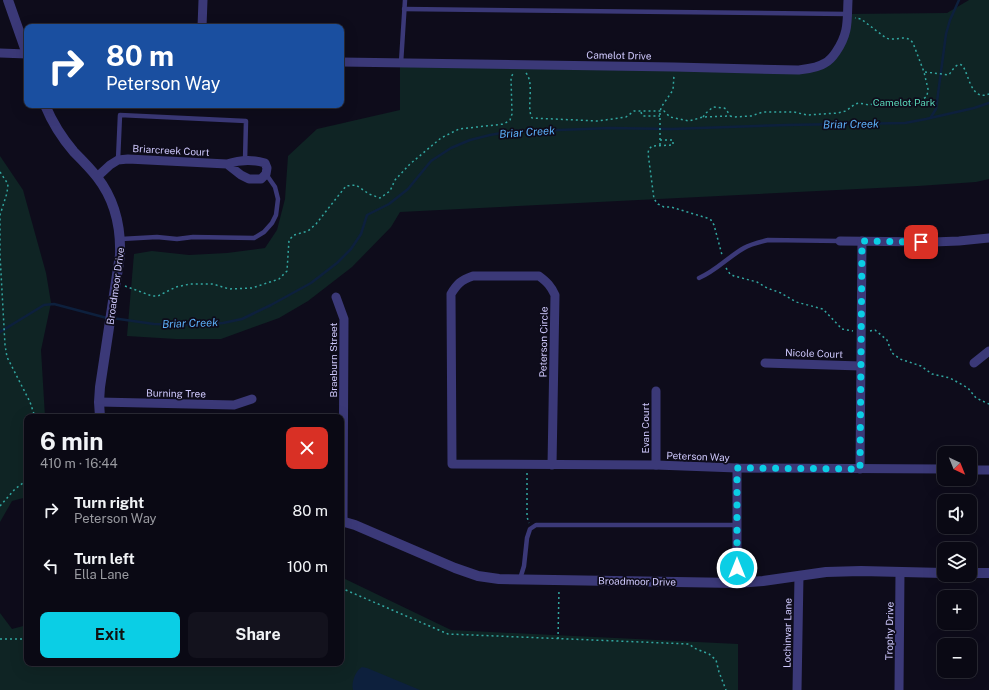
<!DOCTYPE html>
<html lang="en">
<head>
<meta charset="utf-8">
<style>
	:root { --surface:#0a0914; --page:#13121d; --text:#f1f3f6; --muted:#999aa0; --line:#2a2a34; --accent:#0bcee5 }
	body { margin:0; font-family:"Public Sans",sans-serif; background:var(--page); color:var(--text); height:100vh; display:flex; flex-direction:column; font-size:15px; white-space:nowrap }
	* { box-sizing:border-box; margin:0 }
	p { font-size:13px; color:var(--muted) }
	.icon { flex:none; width:22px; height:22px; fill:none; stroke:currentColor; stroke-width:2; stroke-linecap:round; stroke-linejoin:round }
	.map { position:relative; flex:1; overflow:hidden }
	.drawer { position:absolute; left:24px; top:414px; width:320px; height:252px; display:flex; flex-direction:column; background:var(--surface); border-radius:8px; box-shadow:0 4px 16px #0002,0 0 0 1px var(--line) }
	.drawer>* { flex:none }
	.hud { position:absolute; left:24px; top:24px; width:320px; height:84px; border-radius:8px; box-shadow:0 4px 16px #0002,0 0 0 1px var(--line); background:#1a4fa0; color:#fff; overflow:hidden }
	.needle { width:26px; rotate:137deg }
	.fabs { position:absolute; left:937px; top:446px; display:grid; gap:8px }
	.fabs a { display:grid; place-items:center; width:40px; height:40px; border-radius:8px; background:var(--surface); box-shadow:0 4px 16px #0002,0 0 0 1px var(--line); font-size:20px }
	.pin { position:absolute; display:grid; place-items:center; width:34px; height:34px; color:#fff; margin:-17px; border-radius:8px; box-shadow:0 2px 6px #0006 }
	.me { position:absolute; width:44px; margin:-22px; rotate:0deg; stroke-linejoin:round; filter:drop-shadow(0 0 3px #0008) }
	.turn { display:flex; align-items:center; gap:14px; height:84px; padding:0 16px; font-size:18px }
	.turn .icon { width:52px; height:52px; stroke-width:2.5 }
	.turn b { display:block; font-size:28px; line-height:34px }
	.round { display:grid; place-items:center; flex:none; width:42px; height:42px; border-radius:8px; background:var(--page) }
	.summary { display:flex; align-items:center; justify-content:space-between; height:68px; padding:0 16px }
	h1 { font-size:24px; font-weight:700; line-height:30px }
	.action { display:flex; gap:8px; margin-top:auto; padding:8px 16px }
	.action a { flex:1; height:46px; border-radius:8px; background:var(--accent); color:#111; font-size:16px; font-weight:700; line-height:46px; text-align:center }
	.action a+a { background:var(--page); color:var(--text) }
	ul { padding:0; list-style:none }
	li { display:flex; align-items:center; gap:12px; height:56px; padding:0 16px }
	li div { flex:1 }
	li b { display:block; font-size:15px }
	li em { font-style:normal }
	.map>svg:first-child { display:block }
</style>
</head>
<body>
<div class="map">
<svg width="989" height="690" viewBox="0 0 989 690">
	<rect width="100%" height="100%" fill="#0e0c1b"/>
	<!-- green -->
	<g fill="#0f2424">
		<polygon points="969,0 989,0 989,179 976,182 918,186 400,212 391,227 352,267 308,301 279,318 221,339 176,339 127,336 134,254 152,251 189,255 227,253 265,248 277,230 285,199 288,156 317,129 400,110 400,64 798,70 834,55 847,14 947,13"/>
		<polygon points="0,156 23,190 46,273 51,303 41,350 45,417 27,417 27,497 12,501 0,522"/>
		<polygon points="341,577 451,630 738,644 738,690 0,690 0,613 12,629 27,625 27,663 341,663"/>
	</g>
	<!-- water -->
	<path fill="#0d203d" d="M362,667l5,1 53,22h-67c-2,-7 2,-19 9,-23z"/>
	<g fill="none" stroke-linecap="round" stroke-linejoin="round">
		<!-- stream -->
		<g stroke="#0d203d" stroke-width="2.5">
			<polyline points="931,117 936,109 946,34 950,20 959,0"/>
			<polyline points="112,318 154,324 206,325 223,323 242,319 271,305 311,283 337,263 351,249 361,234 367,215 389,204 408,189 431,161 451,148 470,140 490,135 513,131 533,131 610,128 671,129 787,125 905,123 926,119 974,108 989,103"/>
			<polyline points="0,332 44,305 54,304 107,318"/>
		</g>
		<!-- path -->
		<g stroke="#32a6a0" stroke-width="1.5" stroke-dasharray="2 3" stroke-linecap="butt">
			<path d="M925,72l24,3c22,-35 13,30 40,19"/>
			<path d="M526,73c9,11 0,34 6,45l66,3 28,-4 8,-6h30l6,6 19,4 14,-4 27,-1 4,1 17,-1 12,-4h31l13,3 31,-2 8,-2 9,-7 4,-1 10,2 14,-4 31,2 8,-3 5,-4 1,-7 -4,-17 -11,-29c-7,-10 -18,-1 -27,-5l-25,-19 -6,-1"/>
			<polyline points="641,112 642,115 643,116 660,116"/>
			<polyline points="703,117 706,113 713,107 724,108 726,109 730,116"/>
			<polyline points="660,140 673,140 673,145 652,146 649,149 648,153 654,199 658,204 664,207 671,207 707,218 711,220 714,225 722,255"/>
			<polyline points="660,145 660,111 662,106 673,90 674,75"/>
			<polyline points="0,172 8,184 7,193 0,215 0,255 5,345 7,357 30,402 35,417"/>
			<polyline points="726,268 730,274 734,276 757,282 767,288 781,293 796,302 823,309 842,329 853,331"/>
			<polyline points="125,286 152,296 158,296 176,287 190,284 213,284 229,289 252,288 279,279 287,271 289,240 294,235 308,231 316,224 346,186 356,185 369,194 380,198 390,191 395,180 410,164 441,138 459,129 504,124 510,120 512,114 511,77 513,74"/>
			<polyline points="870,331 875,330 887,340 892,353 900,359 921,366 932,374 950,378 968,388 976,398 989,404"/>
			<polyline points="527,473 527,517 529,523"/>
			<polyline points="0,506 15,489 27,480"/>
			<polyline points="341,588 448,634 689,644 694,648 709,654 716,660 719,672 726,690"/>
			<polyline points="0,639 22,639 27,638"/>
			<polyline points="558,639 559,589"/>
		</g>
		<!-- service -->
		<g stroke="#3b3978" stroke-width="4.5">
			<polyline points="404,9 847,14"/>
			<polyline points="401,63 405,0"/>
			<polyline points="118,160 120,115 246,121 245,161"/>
			<polyline points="121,239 157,237 177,239 193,237 254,238 264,232 272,223 276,215 278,199 275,187 266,174"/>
			<path d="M699,278c17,-7 29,-21 45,-30 7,-4 16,-6 24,-8l72,1"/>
			<polyline points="520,579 524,566 527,538 530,529 536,525 737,525"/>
		</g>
		<!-- minor -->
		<g stroke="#3b3978" stroke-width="9">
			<polyline points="202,27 203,0"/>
			<polyline points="0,53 27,54"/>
			<path d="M341,62l333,5 124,3c8,-1 20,-2 27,-7 4,-2 9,-8 11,-11 13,-19 11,-31 12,-52"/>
			<path d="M97,177l13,-12 8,-5 10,-1 99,5 14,11 8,4h12l5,-5 1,-6 -2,-5c-13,-4 -26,-3 -38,1"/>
			<polyline points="840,241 933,242 959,241 989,238"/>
			<polyline points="336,297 344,319 343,521"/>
			<polyline points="765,363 861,366"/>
			<polyline points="974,363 989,351"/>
			<polyline points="656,391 656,465"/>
			<polyline points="99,402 234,405 252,399"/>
			<path d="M552,465l3,-170c-4,-9 -8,-13 -16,-19h-66c-12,4 -16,8 -22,18l1,170 204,1 81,3 207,1"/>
			<polyline points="737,468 737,583"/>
			<polyline points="860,469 862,241"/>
			<polyline points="970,470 989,470"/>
			<polyline points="797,690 799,576"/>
			<polyline points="899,690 900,572"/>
		</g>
		<!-- tertiary -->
		<g stroke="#3b3978" stroke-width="10">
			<polyline points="8,0 27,54"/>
			<path d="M45,105c7,17 17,33 29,47 8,8 16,16 23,25 18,23 24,49 23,78l-20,132 -1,15 1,15"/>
			<polyline points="341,521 355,525 455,568 478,576 499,579 737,583 763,581 826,572 861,571 944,573"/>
			<polyline points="970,573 989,573"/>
		</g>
	</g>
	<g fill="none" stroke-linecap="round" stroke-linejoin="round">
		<!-- route -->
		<polyline stroke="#0bcee5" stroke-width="7" stroke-dasharray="0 12.6" points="737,568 737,468 860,469 862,241 921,242"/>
	</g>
	<g text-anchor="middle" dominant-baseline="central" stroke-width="3.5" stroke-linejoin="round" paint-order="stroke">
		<!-- street labels -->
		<g font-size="10" fill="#cec8fc" stroke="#0e0c1b">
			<text transform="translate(619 55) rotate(1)">Camelot Drive</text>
			<text transform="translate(171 150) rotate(3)">Briarcreek Court</text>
			<text transform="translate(115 286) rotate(-82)">Broadmoor Drive</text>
			<text transform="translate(543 342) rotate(-89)">Peterson Circle</text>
			<text transform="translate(814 353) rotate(2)">Nicole Court</text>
			<text transform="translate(333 360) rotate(-90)">Braeburn Street</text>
			<text transform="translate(176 393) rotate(1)">Burning Tree</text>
			<text transform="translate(645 428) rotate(-90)">Evan Court</text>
			<text transform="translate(698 456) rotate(2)">Peterson Way</text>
			<text transform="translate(637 581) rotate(1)">Broadmoor Drive</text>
			<text transform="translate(889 631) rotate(-89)">Trophy Drive</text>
			<text transform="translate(787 633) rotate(-89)">Lochinvar Lane</text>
		</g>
		<!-- park labels -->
		<g font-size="10" fill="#59d7b8" stroke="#0e0c1b">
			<text x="904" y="102">Camelot Park</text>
		</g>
		<!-- water labels -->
		<g font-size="11" font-style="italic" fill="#5baef7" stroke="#0e0c1b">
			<text transform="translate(851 124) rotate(-1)">Briar Creek</text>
			<text transform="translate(527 132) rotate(-4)">Briar Creek</text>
			<text transform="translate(190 323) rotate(-2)">Briar Creek</text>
		</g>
	</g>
</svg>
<div class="fabs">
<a><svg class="needle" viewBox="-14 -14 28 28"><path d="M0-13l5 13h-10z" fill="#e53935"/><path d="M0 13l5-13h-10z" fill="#999aa0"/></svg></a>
<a><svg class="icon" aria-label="sound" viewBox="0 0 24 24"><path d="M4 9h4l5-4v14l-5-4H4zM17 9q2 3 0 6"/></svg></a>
<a><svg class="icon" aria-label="layers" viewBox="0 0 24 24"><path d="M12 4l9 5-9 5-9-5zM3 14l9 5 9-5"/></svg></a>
<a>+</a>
<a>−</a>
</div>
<div class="pin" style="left:921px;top:242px;background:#d93025"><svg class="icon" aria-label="arrive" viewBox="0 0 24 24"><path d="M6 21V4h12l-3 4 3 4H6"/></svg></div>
<svg class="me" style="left:737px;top:568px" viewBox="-20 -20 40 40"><circle r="17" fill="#0bcee5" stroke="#fff" stroke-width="3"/><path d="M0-11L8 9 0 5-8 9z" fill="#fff"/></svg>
<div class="hud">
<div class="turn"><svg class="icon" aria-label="right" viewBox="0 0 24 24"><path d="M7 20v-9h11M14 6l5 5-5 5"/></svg><div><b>80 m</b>Peterson Way</div></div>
</div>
<section class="drawer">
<div class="summary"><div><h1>6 min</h1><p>410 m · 16:44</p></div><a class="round" style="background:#d93025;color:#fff"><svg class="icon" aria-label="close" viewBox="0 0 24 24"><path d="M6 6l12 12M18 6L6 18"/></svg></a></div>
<ul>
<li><svg class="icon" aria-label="right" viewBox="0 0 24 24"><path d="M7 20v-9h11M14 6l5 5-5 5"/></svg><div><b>Turn right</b><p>Peterson Way</p></div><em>80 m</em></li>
<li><svg class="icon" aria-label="left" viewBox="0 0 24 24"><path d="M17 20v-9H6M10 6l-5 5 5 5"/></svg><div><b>Turn left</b><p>Ella Lane</p></div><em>100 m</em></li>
</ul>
<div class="action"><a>Exit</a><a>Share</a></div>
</section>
</div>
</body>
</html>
